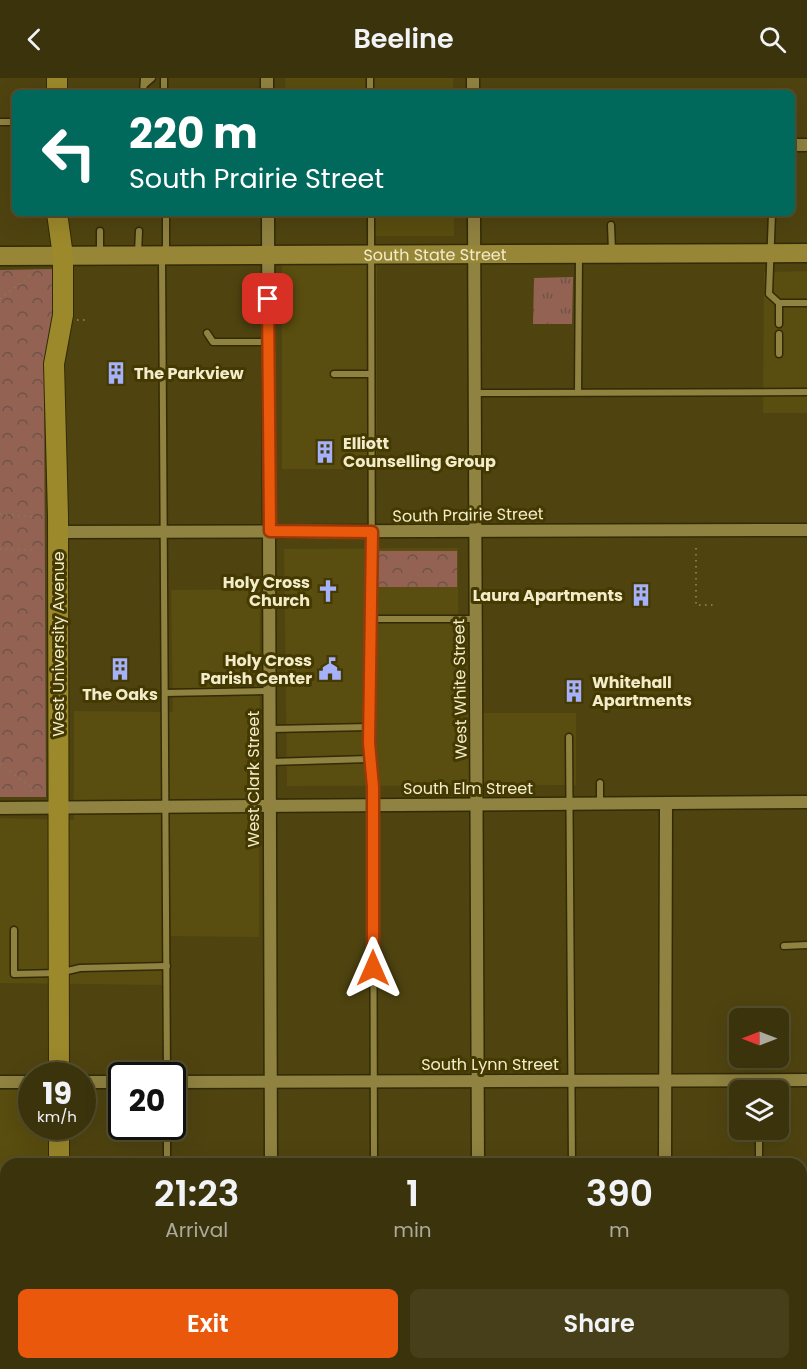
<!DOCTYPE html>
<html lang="en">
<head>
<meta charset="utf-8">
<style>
	:root { --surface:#3b330c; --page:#463f1a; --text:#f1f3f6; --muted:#acaa9d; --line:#544e2d; --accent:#ea580c }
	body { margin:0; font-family:Poppins,sans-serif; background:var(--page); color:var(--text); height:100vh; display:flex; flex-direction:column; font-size:22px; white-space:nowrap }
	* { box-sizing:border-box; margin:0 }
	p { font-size:20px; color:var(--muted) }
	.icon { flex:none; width:33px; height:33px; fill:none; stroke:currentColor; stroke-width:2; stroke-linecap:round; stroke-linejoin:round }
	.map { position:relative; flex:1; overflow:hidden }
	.panel { position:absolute; left:0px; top:1080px; width:807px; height:212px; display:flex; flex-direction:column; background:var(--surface); border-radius:18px 18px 0 0; box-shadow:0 6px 24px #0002,0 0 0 2px var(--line) }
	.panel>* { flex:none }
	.banner { position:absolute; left:12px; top:12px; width:783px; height:126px; border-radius:9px; box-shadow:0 6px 24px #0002,0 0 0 2px var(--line); background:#00695c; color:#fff; overflow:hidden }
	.needle { width:39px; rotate:270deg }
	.tools { position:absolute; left:729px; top:930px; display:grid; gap:12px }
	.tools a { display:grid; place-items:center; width:60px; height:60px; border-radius:9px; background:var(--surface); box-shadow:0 6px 24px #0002,0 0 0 2px var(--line); font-size:30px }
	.speed { position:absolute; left:18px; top:984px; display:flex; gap:12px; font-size:30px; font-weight:700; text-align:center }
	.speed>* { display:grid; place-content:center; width:78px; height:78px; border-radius:50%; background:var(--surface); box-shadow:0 6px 24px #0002,0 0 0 2px var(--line); line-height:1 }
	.speed small { font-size:15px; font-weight:400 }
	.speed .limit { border:3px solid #111; border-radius:9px; background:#fff; color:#111 }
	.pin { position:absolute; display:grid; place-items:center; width:51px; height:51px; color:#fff; margin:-26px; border-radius:12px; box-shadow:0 3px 9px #0006 }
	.me { position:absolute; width:66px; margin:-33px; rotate:0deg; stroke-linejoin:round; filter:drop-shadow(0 0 4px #0008) }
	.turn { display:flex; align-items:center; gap:21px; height:126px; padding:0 18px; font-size:27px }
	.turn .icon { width:78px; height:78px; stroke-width:2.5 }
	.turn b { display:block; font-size:42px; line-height:51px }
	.eta { display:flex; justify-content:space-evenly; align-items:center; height:102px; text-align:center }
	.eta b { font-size:36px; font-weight:600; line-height:42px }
	.cta { display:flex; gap:12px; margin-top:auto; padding:12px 18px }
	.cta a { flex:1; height:69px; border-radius:9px; background:var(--accent); color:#fff; font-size:24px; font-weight:600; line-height:69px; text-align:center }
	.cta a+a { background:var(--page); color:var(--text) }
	header { display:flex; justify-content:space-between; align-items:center; height:78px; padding:0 18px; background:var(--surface); font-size:27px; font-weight:600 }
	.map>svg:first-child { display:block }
</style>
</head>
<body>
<header><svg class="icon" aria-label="back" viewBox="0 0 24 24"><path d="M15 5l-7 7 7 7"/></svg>Beeline<svg class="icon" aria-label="search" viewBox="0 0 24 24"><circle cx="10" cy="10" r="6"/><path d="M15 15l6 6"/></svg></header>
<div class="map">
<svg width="807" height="1291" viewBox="0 0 807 1291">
	<defs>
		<pattern id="grass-tufts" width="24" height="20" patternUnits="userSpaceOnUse" patternTransform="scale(1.5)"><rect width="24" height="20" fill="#936253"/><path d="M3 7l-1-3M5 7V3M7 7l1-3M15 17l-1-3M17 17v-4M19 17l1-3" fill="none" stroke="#6e5448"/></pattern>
		<pattern id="park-crowns" width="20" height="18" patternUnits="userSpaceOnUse" patternTransform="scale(1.5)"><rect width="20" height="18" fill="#936253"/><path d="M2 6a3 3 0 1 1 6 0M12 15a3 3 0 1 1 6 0" fill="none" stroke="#6e5448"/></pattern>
	</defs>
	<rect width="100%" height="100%" fill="#4f4410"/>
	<!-- built -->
	<g fill="#594d0f">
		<polygon points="285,0 453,0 453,15 286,15"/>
		<rect x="374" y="135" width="80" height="23"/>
		<polygon points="377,185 377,391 282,391 282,187"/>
		<polygon points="807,193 807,335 763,335 764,194"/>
		<polygon points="458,470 458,635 576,635 576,707 287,708 284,471"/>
		<polygon points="260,511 259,859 163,858 163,907 0,905 0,740 74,742 74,633 173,634 171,512"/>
		<polygon points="31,1011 32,1048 51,1049 51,1086 6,1086 6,1286 51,1286 51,1291 0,1291 0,1012"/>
	</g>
	<!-- grass -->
	<polygon fill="url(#grass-tufts)" points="573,199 572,246 533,246 534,200"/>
	<!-- park -->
	<g fill="url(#park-crowns)">
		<polygon points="55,191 53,236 44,292 46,719 0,719 0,192"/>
		<rect x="378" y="473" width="79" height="36"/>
	</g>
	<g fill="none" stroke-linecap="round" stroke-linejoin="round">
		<!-- lane casing -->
		<g stroke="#322b06" stroke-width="9">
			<g id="lane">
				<polyline points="164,0 164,15"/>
				<polyline points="370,0 370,15"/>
				<polyline points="144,7 152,0"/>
				<polyline points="143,15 144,0"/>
				<polyline points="246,15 267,14"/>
				<polyline points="0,44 15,44"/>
				<polyline points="371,135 372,541 369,649 373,709 374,1086"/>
				<polyline points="772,135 769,216 779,225 807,225"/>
				<polyline points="611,147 612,173"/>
				<polyline points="100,153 100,175"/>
				<polyline points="138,175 139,153"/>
				<polyline points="166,175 166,135"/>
				<polyline points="162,179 167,998"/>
				<polyline points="779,225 779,246"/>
				<polyline points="207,255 213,264 268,264"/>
				<polyline points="779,276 779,256"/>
				<polyline points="334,296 371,296"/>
				<polyline points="578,314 579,177"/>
				<polyline points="475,315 807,314"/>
				<polyline points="372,541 475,541"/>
				<polyline points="165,615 269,613"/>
				<polyline points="270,651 369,649"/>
				<polyline points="569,659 572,1086"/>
				<polyline points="269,684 369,681"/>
				<polyline points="600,705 600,725"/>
				<polyline points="14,852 14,896 59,895 80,890 167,888"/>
				<polyline points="784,868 807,867"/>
				<polyline points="760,1012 760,1003"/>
				<polyline points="167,1048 167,1086"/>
				<polyline points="759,1086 759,1052"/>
				<polyline points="801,1214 807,1214"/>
				<polyline points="167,1286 167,1291"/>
				<polyline points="374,1286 374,1291"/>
				<polyline points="571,1291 571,1286"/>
			</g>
		</g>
		<!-- street casing -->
		<g stroke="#322b06" stroke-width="15">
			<g id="street">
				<polyline points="267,0 267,15"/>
				<polyline points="473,0 473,15"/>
				<polyline points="792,67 807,67"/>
				<polyline points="268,135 271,1086"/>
				<polyline points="474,135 478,1086"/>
				<polyline points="58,454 807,452"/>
				<polyline points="0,730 807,724"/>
				<polyline points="0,1004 32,1004"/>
				<polyline points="82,1004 122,1004"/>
				<polyline points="172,1004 807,1002"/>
				<polyline points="665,1086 666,726"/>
				<polyline points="271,1291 271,1286"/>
				<polyline points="477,1291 477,1286"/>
				<polyline points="664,1291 664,1286"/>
			</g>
		</g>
		<!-- secondary casing -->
		<g stroke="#322b06" stroke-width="21">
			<g id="secondary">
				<path id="s1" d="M0,178l807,-3"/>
			</g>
		</g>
		<!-- primary casing -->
		<g stroke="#322b06" stroke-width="22">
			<g id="primary">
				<polyline points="57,0 57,15"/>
				<polyline points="57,135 63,178 63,237 54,286 58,438 59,998"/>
				<polyline points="59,1086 59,1048"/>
				<polyline points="59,1291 59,1286"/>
			</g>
		</g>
		<!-- path -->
		<g stroke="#847a4c" stroke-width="2" stroke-dasharray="1.5 4.5" stroke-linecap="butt">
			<polyline points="0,221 31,197"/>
			<polyline points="77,242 89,242"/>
			<polyline points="0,436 34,439"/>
			<polyline points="696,470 696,527 713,527 715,529"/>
			<polyline points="0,471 33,472"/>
			<polyline points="0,686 30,708 33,718"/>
		</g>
		<!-- lane -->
		<use href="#lane" stroke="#908240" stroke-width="6"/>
		<!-- street -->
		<use href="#street" stroke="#908240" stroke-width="12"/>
		<!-- secondary -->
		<use href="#secondary" stroke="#968636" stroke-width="18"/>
		<!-- primary -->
		<use href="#primary" stroke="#9c892c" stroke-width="20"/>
	</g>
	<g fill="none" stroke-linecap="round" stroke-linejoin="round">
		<!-- route casing -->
		<g stroke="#983908" stroke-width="15">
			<polyline id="route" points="268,221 270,453 372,454 369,665 373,709 373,890"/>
		</g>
		<!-- route -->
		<use href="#route" stroke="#ea580c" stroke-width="10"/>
	</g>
	<!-- icons -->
	<defs>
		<g id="building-bare" transform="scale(1.8)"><path d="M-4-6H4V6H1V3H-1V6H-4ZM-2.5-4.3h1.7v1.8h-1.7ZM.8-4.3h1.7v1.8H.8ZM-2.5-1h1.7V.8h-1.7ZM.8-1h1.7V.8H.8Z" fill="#a6b1fc" stroke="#443a01" stroke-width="2.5" paint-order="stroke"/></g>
		<g id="church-bare" transform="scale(1.8)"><path d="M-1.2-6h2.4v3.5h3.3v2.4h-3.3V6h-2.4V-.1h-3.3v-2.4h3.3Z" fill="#a6b1fc" stroke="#443a01" stroke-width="2.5" paint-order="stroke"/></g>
		<g id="civic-bare" transform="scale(1.8)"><path d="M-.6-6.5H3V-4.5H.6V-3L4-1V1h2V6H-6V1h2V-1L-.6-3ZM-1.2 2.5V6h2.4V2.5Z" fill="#a6b1fc" stroke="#443a01" stroke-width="2.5" paint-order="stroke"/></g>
	</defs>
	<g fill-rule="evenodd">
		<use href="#building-bare" x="116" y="295"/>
		<use href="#building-bare" x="325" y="374"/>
		<use href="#church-bare" x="328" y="513"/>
		<use href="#building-bare" x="641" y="517"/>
		<use href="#building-bare" x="120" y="591"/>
		<use href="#civic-bare" x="330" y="591"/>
		<use href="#building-bare" x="574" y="613"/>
	</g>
	<g text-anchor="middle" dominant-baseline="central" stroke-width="6" stroke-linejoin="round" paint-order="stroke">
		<!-- street labels -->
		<g font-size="16" fill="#f3ecca" stroke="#443a01">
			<text stroke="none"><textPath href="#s1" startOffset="435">South State Street</textPath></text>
			<text transform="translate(468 437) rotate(-1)">South Prairie Street</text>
			<text transform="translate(58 566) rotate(-90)">West University Avenue</text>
			<text transform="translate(460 611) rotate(-91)">West White Street</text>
			<text transform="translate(253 701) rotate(-90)">West Clark Street</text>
			<text x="468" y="710">South Elm Street</text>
			<text x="490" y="986">South Lynn Street</text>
		</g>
		<!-- poi labels -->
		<g font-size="16" font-weight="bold" fill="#f3ecca" stroke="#443a01" text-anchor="start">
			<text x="134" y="295">The Parkview</text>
			<text x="343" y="365">Elliott<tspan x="343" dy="18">Counselling Group</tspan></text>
			<text x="310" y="504" text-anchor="end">Holy Cross<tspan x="310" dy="18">Church</tspan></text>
			<text x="623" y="517" text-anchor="end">Laura Apartments</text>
			<text x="312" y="582" text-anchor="end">Holy Cross<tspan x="312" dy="18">Parish Center</tspan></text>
			<text x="592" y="604">Whitehall<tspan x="592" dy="18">Apartments</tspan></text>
			<text x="120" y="616" text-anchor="middle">The Oaks</text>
		</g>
	</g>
</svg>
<div class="tools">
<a><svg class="needle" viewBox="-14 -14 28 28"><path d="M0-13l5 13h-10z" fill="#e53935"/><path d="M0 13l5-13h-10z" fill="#acaa9d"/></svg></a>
<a><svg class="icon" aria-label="layers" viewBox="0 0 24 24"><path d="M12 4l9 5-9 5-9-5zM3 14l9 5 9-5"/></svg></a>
</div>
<div class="speed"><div>19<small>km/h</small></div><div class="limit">20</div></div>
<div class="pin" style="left:268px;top:221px;background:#d93025"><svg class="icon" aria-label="arrive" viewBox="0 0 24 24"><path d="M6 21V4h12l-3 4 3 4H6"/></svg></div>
<svg class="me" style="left:373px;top:890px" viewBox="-20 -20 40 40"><path d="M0-17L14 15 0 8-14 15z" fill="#ea580c" stroke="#fff" stroke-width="4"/></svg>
<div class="banner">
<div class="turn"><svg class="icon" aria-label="left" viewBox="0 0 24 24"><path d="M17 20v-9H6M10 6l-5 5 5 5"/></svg><div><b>220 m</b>South Prairie Street</div></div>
</div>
<section class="panel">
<div class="eta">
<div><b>21:23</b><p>Arrival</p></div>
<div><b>1</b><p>min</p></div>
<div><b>390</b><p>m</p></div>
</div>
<div class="cta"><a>Exit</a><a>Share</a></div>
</section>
</div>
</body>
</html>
